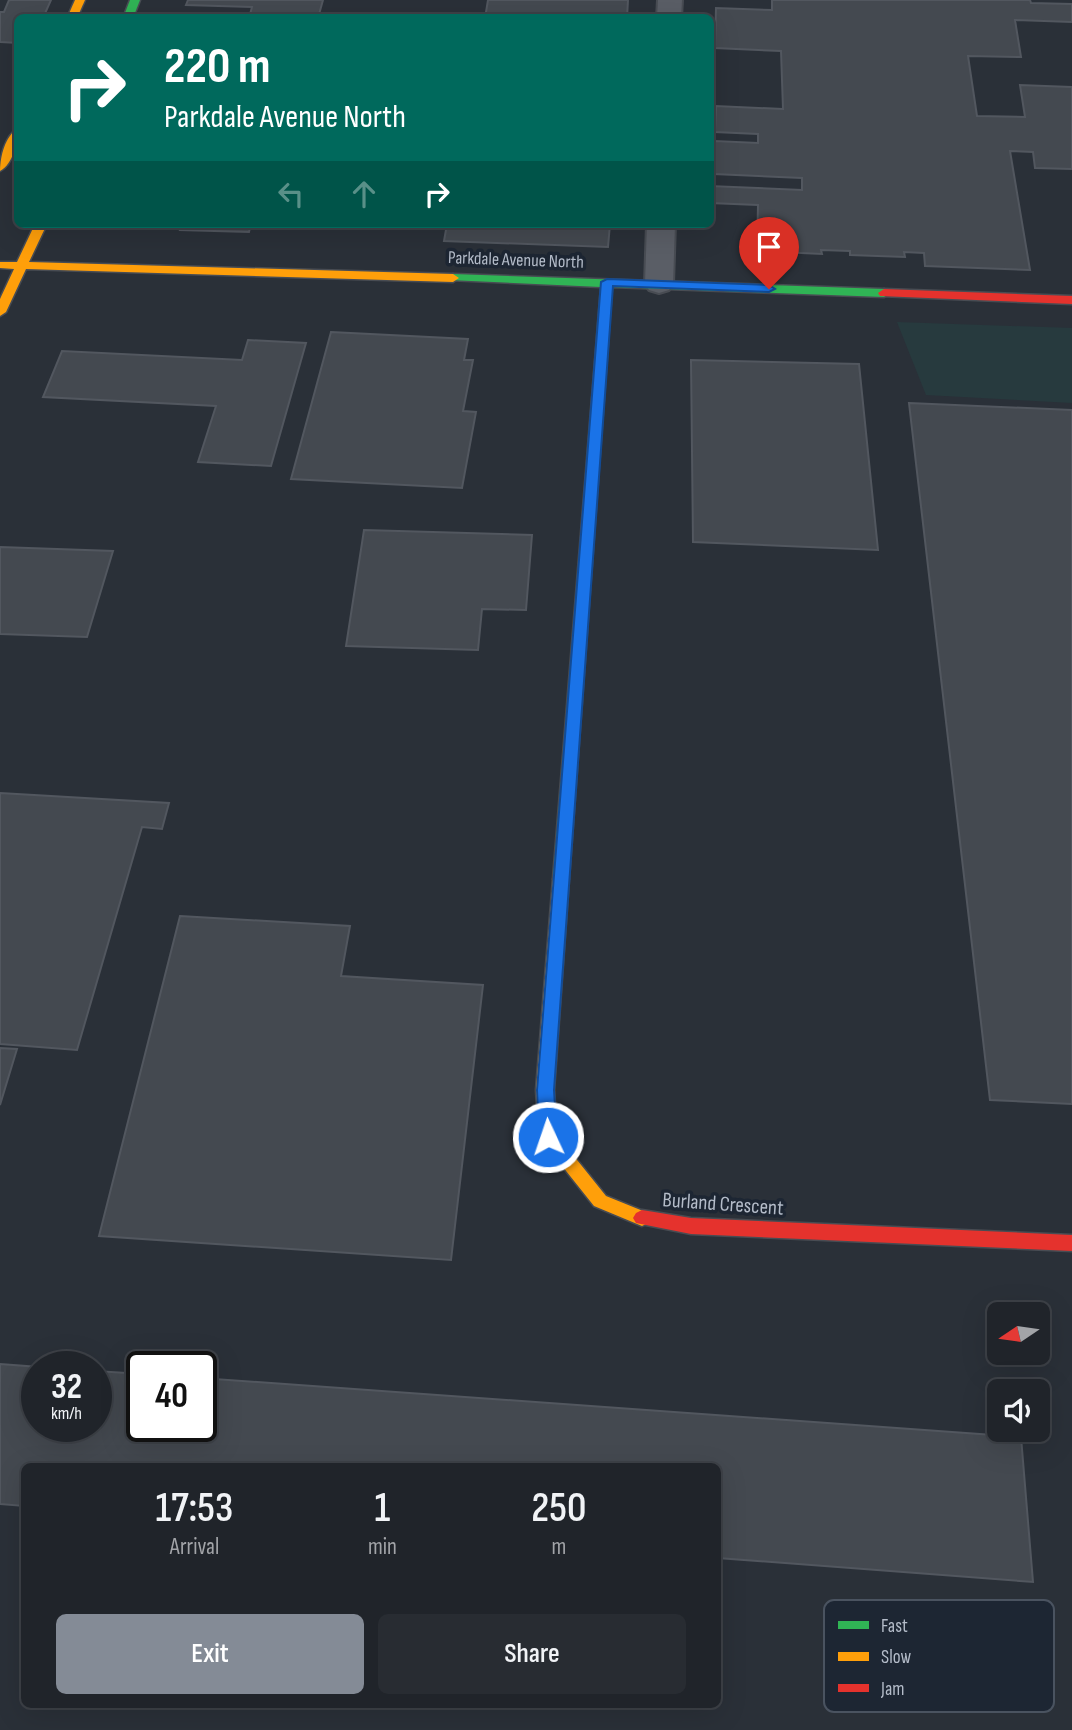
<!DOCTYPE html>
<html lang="en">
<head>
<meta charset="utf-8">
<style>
	:root { --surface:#20242a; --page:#282c32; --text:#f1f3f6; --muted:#a2a4a8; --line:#3d4147; --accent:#848b96 }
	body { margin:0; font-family:"Sofia Sans Condensed",sans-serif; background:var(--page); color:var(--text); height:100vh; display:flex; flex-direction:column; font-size:26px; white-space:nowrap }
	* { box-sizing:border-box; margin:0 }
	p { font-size:23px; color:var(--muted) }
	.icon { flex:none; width:38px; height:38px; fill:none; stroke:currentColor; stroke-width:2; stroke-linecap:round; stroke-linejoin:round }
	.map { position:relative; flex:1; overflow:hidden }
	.sheet { position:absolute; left:21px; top:1463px; width:700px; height:245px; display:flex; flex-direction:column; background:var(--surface); border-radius:10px; box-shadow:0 7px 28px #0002,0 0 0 2px var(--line) }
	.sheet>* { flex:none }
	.top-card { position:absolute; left:14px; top:14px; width:700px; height:214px; border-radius:10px; box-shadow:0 7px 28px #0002,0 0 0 2px var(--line); background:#00695c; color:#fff; overflow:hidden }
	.needle { width:46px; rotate:257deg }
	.controls { position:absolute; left:987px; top:1302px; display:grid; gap:14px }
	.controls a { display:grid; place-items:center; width:63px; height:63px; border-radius:10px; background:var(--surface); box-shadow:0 7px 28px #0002,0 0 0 2px var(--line); font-size:35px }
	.speed { position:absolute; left:21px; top:1351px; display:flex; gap:14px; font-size:35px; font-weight:700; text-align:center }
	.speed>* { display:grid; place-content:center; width:91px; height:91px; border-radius:50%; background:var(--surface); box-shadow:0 7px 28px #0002,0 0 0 2px var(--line); line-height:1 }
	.speed small { font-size:18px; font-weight:400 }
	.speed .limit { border:4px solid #111; border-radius:10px; background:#fff; color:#111 }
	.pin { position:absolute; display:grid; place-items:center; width:60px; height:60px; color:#fff; margin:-72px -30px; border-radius:50% 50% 50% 0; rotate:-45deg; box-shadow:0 0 7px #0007 }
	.pin .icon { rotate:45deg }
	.me { position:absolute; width:77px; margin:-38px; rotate:357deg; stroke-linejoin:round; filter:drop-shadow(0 0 5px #0008) }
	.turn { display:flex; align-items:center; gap:24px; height:147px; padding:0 35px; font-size:32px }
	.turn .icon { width:91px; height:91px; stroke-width:2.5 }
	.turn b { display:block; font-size:49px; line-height:60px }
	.lanes { display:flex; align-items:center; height:66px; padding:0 35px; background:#0003; justify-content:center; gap:35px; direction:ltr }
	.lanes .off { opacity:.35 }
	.eta { display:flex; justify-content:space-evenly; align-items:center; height:119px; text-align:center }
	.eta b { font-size:42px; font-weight:600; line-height:49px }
	.action { display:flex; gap:14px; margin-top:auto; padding:14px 35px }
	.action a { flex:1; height:80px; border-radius:10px; background:var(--accent); color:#fff; font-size:28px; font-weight:600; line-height:80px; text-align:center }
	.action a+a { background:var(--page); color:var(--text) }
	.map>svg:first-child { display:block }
</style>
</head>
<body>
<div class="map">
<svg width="1072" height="1730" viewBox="0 0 1072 1730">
	<rect width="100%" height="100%" fill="#2a3038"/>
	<!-- green -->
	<polygon fill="#273a3e" points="897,322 1072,328 1072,403 926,395"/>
	<!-- building -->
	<g fill="#444950" stroke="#52575f" stroke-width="2">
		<polygon points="9,0 51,0 43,18 18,18 18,43 0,42 0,12 4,12"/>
		<polygon points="188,0 323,0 318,18 249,18 252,7 186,5"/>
		<polygon points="488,0 628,0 627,18 485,18"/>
		<polygon points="772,0 1030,0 1031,3 1072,4 1072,22 1015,20 1021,57 968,56 977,116 1025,117 1020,85 1072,87 1072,169 1035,168 1033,152 1010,151 1030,270 925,266 924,253 904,252 905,257 850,255 850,251 821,250 822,254 757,251 758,205 710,203 710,186 802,190 802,178 714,174 715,141 758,143 758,134 715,132 716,106 783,109 781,51 715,48 716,8 772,10"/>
		<polygon points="182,224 251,224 249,232 180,230"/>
		<polygon points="447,224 610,224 608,247 444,241"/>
		<polygon points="331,332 468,339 464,360 473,360 463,411 476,412 462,488 291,479"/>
		<polygon points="248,340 306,343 271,466 198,462 216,406 43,397 62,351 242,360"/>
		<polygon points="691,360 859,364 878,550 693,542"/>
		<polygon points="909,403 1072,410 1072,1104 990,1100"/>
		<polygon points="364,530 532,535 526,610 482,609 478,650 346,646"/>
		<polygon points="0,547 113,551 87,637 0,634"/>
		<polygon points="0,793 169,803 162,829 142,827 77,1050 0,1044"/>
		<polygon points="180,916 350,926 341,976 483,985 451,1260 99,1236"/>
		<polygon points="0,1048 17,1049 0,1105"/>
		<polygon points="0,1364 39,1367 37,1426 96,1426 96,1371 142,1374 142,1426 201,1426 201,1378 1021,1437 1033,1582 718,1558 718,1466 24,1466 24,1506 0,1504"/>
	</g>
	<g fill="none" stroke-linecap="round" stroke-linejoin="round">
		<!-- street casing -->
		<g stroke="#484c53" stroke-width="4">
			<g id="street">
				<polygon points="658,0 682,0 681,18 657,18"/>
				<polygon points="647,224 675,224 673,284 669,290 659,293 649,290 645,284"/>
			</g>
		</g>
		<!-- fast casing -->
		<g stroke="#484c53" stroke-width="3">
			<g id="fast">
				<polygon points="130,0 140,0 133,18 123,18"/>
				<polygon points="453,274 884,289 890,293 884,297 612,287 569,879 561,885 553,879 601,287 449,280 447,278"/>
			</g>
		</g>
		<!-- slow casing -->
		<g stroke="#484c53" stroke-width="3">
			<g id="slow">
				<polygon points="75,0 85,0 77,18 67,18"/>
				<path d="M18,128c0,14 -5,36 -18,43 0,-14 5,-35 18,-43z"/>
				<polygon points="35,224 47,224 29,262 453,274 459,278 453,282 26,269 6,312 0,316 0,299 14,269 0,268 0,262 17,262"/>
				<polygon points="561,873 569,879 554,1090 557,1135 606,1196 648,1213 651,1218 648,1223 642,1226 594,1206 539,1137 536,1090 553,879"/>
			</g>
		</g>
		<!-- jam casing -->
		<g stroke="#484c53" stroke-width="3">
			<g id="jam">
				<polygon points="884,289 1072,296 1072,304 880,296 878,293"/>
				<polygon points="642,1210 691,1218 1072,1235 1072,1251 691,1234 636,1223 633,1218 636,1213"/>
			</g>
		</g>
		<!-- street -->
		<use href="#street" fill="#5a5e66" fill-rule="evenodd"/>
		<!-- fast -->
		<use href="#fast" fill="#30b455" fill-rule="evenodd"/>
		<!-- slow -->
		<use href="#slow" fill="#ff9f0a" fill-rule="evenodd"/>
		<!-- jam -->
		<use href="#jam" fill="#e5322d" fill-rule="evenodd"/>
	</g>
	<!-- route -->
	<polygon fill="#1a73e8" stroke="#114b97" stroke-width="2" points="607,279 769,285 775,289 769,292 613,286 554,1090 557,1137 554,1142 548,1144 542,1142 539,1137 537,1090 601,282"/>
	<g text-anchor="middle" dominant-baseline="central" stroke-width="7" stroke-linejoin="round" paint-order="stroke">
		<!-- far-street labels -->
		<g font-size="18" fill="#b4bcc9" stroke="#1d2633">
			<text transform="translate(516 260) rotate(2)">Parkdale Avenue North</text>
		</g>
		<!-- street labels -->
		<g font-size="21" fill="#b4bcc9" stroke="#1d2633">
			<text transform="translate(723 1204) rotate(4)">Burland Crescent</text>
		</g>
	</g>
	<!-- legend -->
	<rect x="824" y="1600" width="230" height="112" rx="10" fill="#1d2633" stroke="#4a5360" stroke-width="2"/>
	<rect x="838" y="1621" width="31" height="8" fill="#30b455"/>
	<rect x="838" y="1652" width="31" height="9" fill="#ff9f0a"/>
	<rect x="838" y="1684" width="31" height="8" fill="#e5322d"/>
	<g font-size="19" fill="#b4bcc9">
		<text x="881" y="1632">Fast</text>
		<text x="881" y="1663">Slow</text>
		<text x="881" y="1695">Jam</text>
	</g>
</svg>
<div class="controls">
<a><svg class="needle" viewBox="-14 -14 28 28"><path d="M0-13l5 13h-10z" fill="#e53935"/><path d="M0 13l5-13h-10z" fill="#a2a4a8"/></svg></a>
<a><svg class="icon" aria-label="sound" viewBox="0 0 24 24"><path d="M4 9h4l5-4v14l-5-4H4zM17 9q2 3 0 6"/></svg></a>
</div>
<div class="speed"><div>32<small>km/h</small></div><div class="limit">40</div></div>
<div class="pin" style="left:769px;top:289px;background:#d93025"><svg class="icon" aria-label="arrive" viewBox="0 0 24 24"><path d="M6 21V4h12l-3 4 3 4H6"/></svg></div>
<svg class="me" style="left:548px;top:1137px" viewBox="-20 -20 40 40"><circle r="17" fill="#1a73e8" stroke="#fff" stroke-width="3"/><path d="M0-11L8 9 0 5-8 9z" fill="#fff"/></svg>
<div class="top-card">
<div class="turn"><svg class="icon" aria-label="right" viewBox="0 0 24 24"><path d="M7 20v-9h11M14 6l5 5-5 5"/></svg><div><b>220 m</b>Parkdale Avenue North</div></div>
<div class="lanes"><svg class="icon off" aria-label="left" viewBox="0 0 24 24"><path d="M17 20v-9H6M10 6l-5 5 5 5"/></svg><svg class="icon off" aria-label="ahead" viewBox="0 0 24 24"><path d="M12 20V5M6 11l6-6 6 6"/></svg><svg class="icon" aria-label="right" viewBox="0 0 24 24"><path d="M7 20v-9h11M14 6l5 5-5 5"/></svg></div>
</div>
<section class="sheet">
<div class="eta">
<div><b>17:53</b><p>Arrival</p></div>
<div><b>1</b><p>min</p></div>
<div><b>250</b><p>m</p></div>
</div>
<div class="action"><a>Exit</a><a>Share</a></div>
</section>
</div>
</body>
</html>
